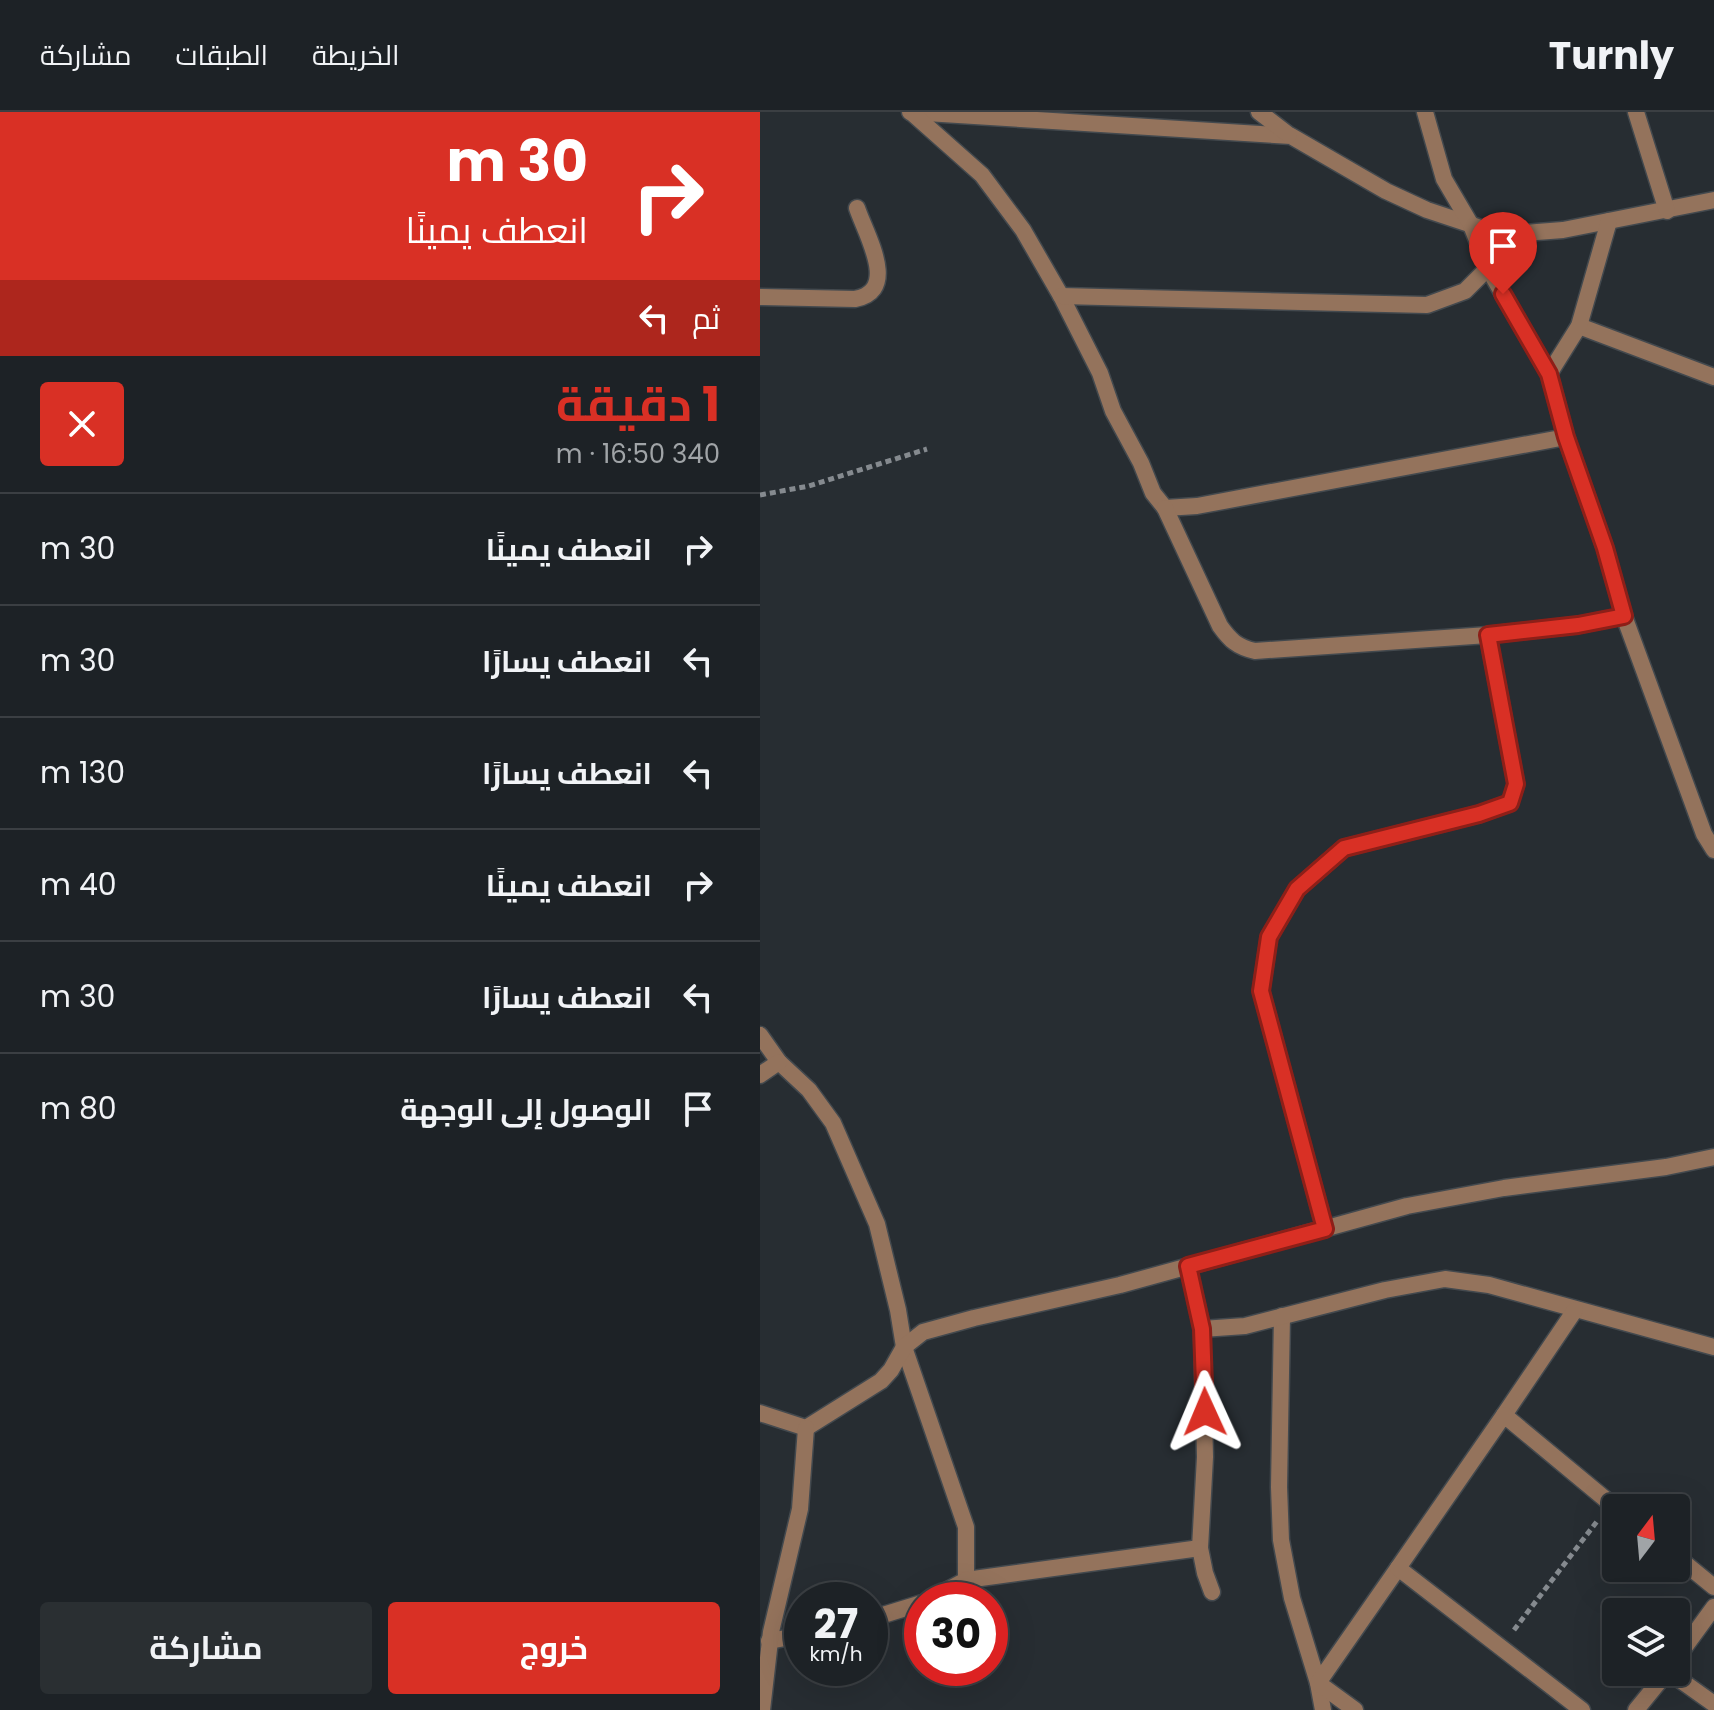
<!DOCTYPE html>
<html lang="ar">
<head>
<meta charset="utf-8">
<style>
	:root { --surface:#1d2226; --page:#2a2f32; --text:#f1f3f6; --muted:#a0a4a7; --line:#3b3f43; --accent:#d93025 }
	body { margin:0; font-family:Poppins,Cairo,sans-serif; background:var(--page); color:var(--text); direction:rtl; height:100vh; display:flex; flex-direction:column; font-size:30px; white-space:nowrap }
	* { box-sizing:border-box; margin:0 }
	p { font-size:26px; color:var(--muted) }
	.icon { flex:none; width:44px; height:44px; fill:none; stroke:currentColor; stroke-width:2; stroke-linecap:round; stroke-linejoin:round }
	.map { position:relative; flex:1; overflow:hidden; direction:ltr }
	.side { display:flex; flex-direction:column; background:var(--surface); width:760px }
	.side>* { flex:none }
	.hud { background:#d93025; color:#fff; overflow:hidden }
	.needle { width:52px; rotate:16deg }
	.tools { position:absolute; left:842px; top:1382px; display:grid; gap:16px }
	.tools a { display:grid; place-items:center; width:88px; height:88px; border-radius:8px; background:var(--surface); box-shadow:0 8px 32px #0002,0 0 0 2px var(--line); font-size:40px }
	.speed { position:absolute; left:24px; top:1470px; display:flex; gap:16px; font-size:40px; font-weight:700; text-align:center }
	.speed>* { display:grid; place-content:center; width:104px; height:104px; border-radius:50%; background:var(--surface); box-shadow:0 8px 32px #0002,0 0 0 2px var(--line); line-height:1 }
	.speed small { font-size:20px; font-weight:400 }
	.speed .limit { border:12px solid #d22; background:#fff; color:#111 }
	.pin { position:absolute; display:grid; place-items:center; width:68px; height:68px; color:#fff; margin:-82px -34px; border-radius:50% 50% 50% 0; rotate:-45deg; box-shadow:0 0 8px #0007 }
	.pin .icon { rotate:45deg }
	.me { position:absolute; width:88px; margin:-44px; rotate:359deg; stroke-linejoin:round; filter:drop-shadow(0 0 6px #0008) }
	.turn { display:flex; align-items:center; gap:28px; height:168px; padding:0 40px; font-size:36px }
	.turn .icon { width:104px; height:104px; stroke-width:2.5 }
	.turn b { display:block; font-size:56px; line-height:68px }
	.then { display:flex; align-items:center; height:76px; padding:0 40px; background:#0003; gap:16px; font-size:30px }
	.round { display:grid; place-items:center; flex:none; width:84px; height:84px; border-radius:8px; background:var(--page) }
	.head { display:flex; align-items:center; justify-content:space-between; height:136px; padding:0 40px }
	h1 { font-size:48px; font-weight:700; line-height:60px; color:var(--accent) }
	.primary-button { display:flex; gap:16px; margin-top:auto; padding:16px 40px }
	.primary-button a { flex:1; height:92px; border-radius:8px; background:var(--accent); color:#fff; font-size:32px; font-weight:700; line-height:92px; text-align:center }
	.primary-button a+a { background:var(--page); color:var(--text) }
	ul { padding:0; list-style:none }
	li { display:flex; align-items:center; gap:24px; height:112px; padding:0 40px; border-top:2px solid var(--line) }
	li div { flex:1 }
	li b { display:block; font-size:30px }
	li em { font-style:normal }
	header { display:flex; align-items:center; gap:48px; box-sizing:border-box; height:112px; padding:0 40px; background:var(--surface); border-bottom:2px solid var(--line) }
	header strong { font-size:38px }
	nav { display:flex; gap:44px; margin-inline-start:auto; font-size:28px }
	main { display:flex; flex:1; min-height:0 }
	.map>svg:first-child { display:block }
</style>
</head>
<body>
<header>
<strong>Turnly</strong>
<nav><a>الخريطة</a><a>الطبقات</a><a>مشاركة</a></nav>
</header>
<main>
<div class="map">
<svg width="954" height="1598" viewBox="0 0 954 1598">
	<rect width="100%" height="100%" fill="#272d32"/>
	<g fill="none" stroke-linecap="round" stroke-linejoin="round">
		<!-- service casing -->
		<g stroke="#43494e" stroke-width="19">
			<g id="service">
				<path d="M0,185l95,2c45,-8 11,-64 2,-91"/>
				<polyline points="819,214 954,265"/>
			</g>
		</g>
		<!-- minor casing -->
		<g stroke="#43494e" stroke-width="19">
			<g id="minor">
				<polyline points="150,0 531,24 626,79 667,98 727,118 752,122 803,118 954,88"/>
				<polyline points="151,0 222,63 263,118 301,184 340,261 353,299 381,351 393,381 405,396 437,394 806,325"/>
				<polyline points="499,0 529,23"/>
				<polyline points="665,0 684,67 711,113 728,156 789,262 806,325 845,436 864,504 944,722 954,738"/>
				<polyline points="876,0 907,99"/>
				<polyline points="301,184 667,193 705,179 728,156"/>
				<polyline points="789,262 819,214 849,109"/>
				<path d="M405,396l55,118c10,14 17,21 35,25l233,-16"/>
				<polyline points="0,923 19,950 49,978 73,1011 117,1112 138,1198 144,1235 206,1415 206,1468 169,1488"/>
				<polyline points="0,963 19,950"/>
				<polyline points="565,1117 501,879 509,825 537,777 584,736 719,702 750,691 756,672 728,523 818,513 864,504"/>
				<polyline points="428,1154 442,1217 445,1345 440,1436 445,1461 452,1480"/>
				<polyline points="522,1204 519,1375 521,1428 532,1486 558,1571 563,1598"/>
				<polyline points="442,1217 485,1214 625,1178 685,1167 729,1173 954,1235"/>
				<polyline points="0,1301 46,1316 121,1269 131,1258 144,1235 163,1220 214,1206 360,1173 647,1094 744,1076 906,1055 954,1045"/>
				<polyline points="744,1303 815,1198"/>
				<polyline points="916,1444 954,1475"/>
				<polyline points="206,1468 440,1436"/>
				<polyline points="110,1507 162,1491"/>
				<polyline points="9,1529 42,1523"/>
				<polyline points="916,1547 954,1495"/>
				<polyline points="909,1560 954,1592"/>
				<polyline points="2,1598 11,1520 40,1397 46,1316"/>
				<polyline points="595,1598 558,1571 638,1456"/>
				<polyline points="822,1598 638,1456 744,1303 856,1396"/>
				<polyline points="876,1598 907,1560"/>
			</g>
		</g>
		<!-- path -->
		<g stroke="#858a8f" stroke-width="5" stroke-dasharray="6 4" stroke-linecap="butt">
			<polyline points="0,383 49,374 167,337"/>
			<polyline points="754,1518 838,1408"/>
		</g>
		<!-- service -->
		<use href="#service" stroke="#94735c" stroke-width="16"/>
		<!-- minor -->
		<use href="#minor" stroke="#94735c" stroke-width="16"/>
	</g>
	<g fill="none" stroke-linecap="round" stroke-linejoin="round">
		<!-- route casing -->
		<g stroke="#8d1f18" stroke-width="20">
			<polyline id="route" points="445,1300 442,1217 428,1154 565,1117 501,879 509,825 537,777 584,736 719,702 750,691 756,672 728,523 818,513 864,504 845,436 806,325 789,262 743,182"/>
		</g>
		<!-- route -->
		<use href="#route" stroke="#d93025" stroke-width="14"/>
	</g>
</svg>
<div class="tools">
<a><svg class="needle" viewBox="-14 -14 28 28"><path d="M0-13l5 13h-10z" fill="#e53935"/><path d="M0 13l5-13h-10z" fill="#a0a4a7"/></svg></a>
<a><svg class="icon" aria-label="layers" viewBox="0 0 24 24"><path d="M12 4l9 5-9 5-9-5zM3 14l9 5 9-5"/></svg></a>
</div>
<div class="speed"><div>27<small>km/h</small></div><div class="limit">30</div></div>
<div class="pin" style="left:743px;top:182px;background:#d93025"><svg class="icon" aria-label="arrive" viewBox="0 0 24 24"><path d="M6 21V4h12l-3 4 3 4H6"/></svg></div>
<svg class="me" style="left:445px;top:1300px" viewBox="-20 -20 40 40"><path d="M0-17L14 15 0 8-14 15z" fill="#d93025" stroke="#fff" stroke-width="4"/></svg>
</div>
<section class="side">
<div class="hud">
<div class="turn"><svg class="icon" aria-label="right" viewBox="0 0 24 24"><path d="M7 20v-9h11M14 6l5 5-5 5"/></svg><div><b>30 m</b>انعطف يمينًا</div></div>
<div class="then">ثم<svg class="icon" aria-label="left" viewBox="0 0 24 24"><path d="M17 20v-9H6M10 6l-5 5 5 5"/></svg></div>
</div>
<div class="head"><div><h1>1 دقيقة</h1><p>340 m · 16:50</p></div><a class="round" style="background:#d93025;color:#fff"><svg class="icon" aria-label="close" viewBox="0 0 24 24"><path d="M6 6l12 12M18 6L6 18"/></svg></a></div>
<ul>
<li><svg class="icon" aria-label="right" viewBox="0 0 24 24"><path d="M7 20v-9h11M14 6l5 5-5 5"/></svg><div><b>انعطف يمينًا</b></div><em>30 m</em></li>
<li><svg class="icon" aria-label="left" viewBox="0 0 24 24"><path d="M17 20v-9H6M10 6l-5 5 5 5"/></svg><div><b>انعطف يسارًا</b></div><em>30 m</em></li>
<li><svg class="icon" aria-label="left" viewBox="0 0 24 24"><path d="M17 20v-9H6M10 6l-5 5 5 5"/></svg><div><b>انعطف يسارًا</b></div><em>130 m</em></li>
<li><svg class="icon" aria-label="right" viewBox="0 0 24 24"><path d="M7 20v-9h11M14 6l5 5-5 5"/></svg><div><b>انعطف يمينًا</b></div><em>40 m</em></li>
<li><svg class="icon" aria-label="left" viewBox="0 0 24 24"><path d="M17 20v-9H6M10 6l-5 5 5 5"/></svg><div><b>انعطف يسارًا</b></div><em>30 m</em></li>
<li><svg class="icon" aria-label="arrive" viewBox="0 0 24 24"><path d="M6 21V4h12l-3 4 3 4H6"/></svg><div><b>الوصول إلى الوجهة</b></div><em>80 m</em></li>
</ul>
<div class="primary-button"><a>خروج</a><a>مشاركة</a></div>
</section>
</main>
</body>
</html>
